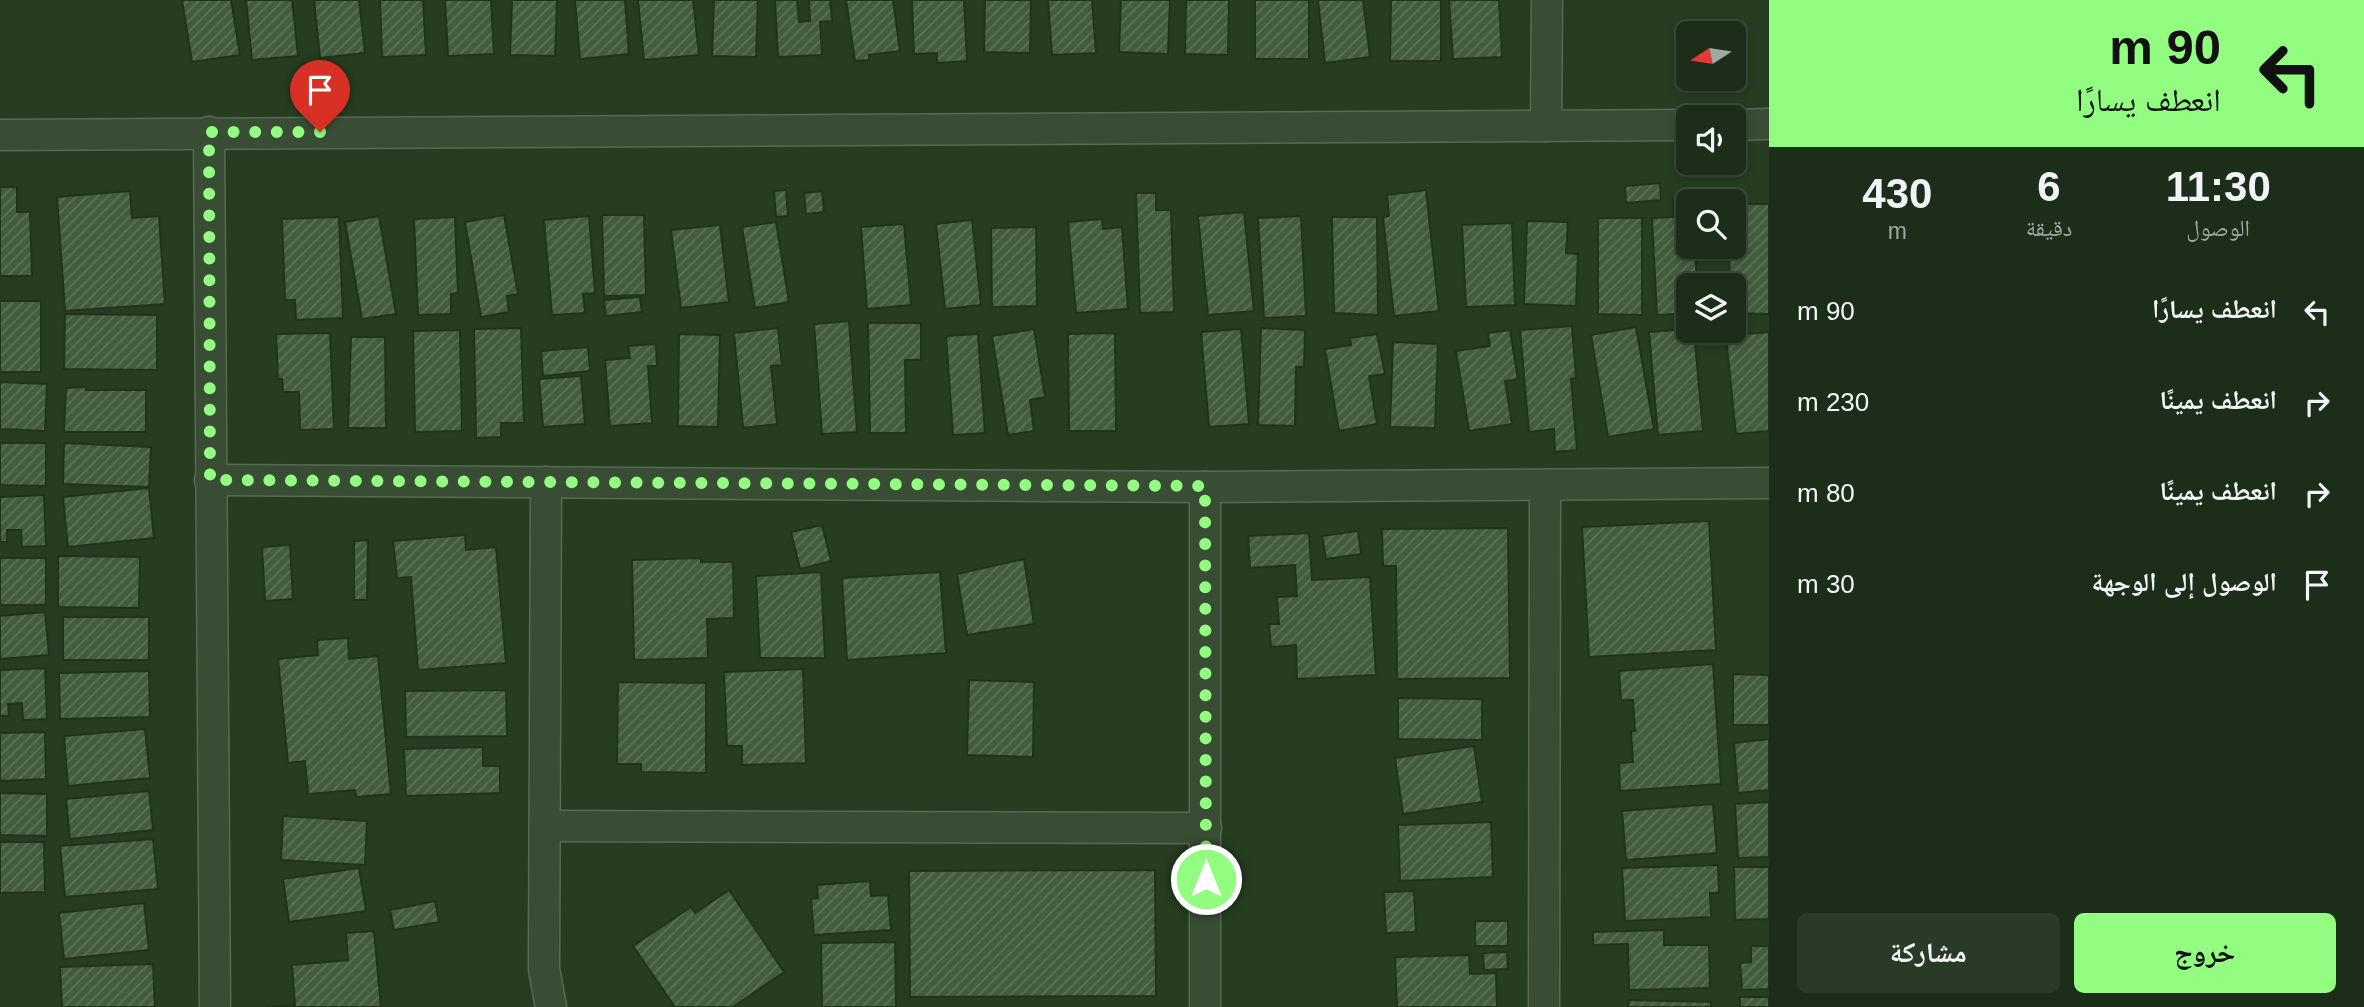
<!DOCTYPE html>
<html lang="ar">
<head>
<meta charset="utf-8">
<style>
	:root { --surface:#1c2e19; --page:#293a26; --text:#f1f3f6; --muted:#a0a8a2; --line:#3a4a38; --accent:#92fd81 }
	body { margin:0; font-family:Helvetica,"Noto Naskh Arabic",sans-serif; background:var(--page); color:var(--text); direction:rtl; height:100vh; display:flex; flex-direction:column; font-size:26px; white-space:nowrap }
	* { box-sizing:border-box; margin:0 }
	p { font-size:23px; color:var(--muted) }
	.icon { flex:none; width:38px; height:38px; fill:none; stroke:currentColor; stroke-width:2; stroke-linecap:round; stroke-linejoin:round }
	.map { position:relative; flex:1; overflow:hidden; direction:ltr }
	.sheet { display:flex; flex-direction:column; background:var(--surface); width:595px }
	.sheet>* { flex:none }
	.guide { background:#92fd81; color:#111; overflow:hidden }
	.needle { width:46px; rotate:258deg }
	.controls { position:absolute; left:1676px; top:21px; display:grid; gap:14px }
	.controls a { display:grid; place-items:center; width:70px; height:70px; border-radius:10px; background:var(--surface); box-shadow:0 4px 10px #0003,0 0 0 2px var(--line); font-size:35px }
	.pin { position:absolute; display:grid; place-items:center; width:60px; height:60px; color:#fff; margin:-72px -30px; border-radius:50% 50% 50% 0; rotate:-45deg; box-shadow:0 0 7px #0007 }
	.pin .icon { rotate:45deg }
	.me { position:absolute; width:77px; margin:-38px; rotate:0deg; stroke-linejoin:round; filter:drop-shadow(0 0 5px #0008) }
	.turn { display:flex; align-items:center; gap:24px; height:147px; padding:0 28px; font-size:32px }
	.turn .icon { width:91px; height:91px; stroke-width:2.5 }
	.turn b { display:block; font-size:49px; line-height:60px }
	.eta { display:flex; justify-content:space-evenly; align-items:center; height:119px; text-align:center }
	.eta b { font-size:42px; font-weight:700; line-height:49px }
	.primary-button { display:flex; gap:14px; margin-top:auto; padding:14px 28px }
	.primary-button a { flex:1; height:80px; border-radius:10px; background:var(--accent); color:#111; font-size:28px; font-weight:700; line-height:80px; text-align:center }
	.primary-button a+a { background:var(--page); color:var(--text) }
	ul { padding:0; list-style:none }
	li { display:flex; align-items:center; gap:21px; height:91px; padding:0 28px }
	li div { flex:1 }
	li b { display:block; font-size:26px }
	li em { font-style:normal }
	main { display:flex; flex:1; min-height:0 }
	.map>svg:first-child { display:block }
</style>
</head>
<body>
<main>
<section class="sheet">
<div class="guide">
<div class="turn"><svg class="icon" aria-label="left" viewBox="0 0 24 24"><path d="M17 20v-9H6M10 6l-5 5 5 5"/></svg><div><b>90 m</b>انعطف يسارًا</div></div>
</div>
<div class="eta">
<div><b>11:30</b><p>الوصول</p></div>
<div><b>6</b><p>دقيقة</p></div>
<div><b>430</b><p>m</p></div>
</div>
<ul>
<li><svg class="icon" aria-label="left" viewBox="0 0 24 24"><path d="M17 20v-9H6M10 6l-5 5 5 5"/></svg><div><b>انعطف يسارًا</b></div><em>90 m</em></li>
<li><svg class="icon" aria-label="right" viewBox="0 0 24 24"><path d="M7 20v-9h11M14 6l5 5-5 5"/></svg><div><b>انعطف يمينًا</b></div><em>230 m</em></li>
<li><svg class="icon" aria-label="right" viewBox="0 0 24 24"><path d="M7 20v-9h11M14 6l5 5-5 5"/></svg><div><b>انعطف يمينًا</b></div><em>80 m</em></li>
<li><svg class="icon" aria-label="arrive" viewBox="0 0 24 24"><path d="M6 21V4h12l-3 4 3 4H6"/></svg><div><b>الوصول إلى الوجهة</b></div><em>30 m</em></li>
</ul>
<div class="primary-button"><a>خروج</a><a>مشاركة</a></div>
</section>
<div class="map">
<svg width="1769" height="1007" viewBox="0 0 1769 1007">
	<defs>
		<pattern id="building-hatch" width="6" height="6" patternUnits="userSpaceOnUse" patternTransform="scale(1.75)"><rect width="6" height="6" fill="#435c3d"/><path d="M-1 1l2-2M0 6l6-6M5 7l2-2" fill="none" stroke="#5c7257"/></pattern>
	</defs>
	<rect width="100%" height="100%" fill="#263d21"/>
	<!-- building -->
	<g fill="url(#building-hatch)" stroke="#20341d" stroke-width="2">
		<polygon points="182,0 231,0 240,55 192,62"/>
		<polygon points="246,0 292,0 298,56 252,60"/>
		<polygon points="314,0 359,0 365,53 320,58"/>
		<polygon points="380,0 423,0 426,55 382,57"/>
		<polygon points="445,0 491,0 494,54 448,56"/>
		<polygon points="512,0 557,0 555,56 510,55"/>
		<polygon points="575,0 625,0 629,54 580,59"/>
		<polygon points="638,0 693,0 699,55 644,60"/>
		<polygon points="714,0 758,0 756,57 712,56"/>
		<polygon points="775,0 797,0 799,22 810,21 809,0 830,0 832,21 820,22 822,55 778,57"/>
		<polygon points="846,0 893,0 900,51 869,55 869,60 855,61"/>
		<polygon points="912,0 964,0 967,61 937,63 937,53 914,54"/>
		<polygon points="985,0 1031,0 1030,53 984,52"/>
		<polygon points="1048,0 1092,0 1096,53 1052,55"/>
		<polygon points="1121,0 1170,0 1168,54 1119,52"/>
		<polygon points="1186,0 1229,0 1228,55 1185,54"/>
		<rect x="1255" y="0" width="54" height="59"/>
		<polygon points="1318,0 1363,0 1370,57 1325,63"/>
		<polygon points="1391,0 1441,0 1441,61 1390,61"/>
		<polygon points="1449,0 1499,0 1502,57 1453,59"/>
		<polygon points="1660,183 1661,200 1626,203 1625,186"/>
		<polygon points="0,187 17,187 17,212 30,212 32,276 0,276"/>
		<polygon points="786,190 788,216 776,217 774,191"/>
		<polygon points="1426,190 1439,311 1394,316 1383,217 1389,216 1387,195"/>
		<polygon points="130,191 132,218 159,216 165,304 65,311 57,197"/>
		<polygon points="822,191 824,212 806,214 804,193"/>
		<polygon points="1136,193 1156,193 1156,210 1171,210 1174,312 1140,313"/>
		<polygon points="1693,199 1689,201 1689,247 1695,247 1697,285 1689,285 1689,313 1657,315 1652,218 1674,217 1673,200"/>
		<polygon points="1734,204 1769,204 1769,314 1734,313 1734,285 1729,285 1730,247 1734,247"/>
		<polygon points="1244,212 1254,311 1208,315 1198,216"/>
		<polygon points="504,215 518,294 507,296 509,312 481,317 465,222"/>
		<polygon points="602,215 644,215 646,295 604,296"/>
		<polygon points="379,216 396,314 362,319 345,222"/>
		<polygon points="589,216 595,293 583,294 585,313 552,315 544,220"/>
		<polygon points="1301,216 1306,316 1264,318 1258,218"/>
		<polygon points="339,217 343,318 296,320 295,300 285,300 282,219"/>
		<polygon points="455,217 458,293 451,294 451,314 418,315 414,219"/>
		<polygon points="1332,217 1377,217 1378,315 1334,313"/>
		<polygon points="1598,218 1642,218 1642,315 1598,314"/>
		<polygon points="1102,219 1103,229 1122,227 1128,309 1076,313 1068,222"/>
		<polygon points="972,220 981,305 945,309 936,224"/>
		<polygon points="1527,221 1568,222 1566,253 1578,254 1576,306 1524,304"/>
		<polygon points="776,222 789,302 755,308 742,227"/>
		<polygon points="1512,223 1515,305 1466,307 1462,225"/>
		<polygon points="904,224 911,305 867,309 861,227"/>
		<polygon points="720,225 729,302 681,308 671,230"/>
		<polygon points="1036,227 1037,306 992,307 991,228"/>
		<polygon points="640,297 642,312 606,316 604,300"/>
		<rect x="0" y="301" width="41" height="71"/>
		<polygon points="65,314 157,315 157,370 64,369"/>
		<polygon points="849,321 857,432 822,434 814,324"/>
		<polygon points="868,323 921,323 921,360 905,360 906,433 870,433"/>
		<polygon points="1572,326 1576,378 1571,379 1577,450 1555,452 1554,429 1529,432 1520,330"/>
		<polygon points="1636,327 1654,429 1608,437 1591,335"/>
		<polygon points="521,328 524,423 501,423 501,437 476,438 474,329"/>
		<polygon points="778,328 782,365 771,366 777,424 743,428 734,333"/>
		<polygon points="1261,328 1305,330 1304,367 1296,367 1295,426 1258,425"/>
		<polygon points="1034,329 1045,397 1030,400 1034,431 1008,435 992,336"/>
		<polygon points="1241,329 1249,424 1209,427 1201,332"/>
		<polygon points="1689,329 1694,331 1703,431 1658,435 1649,332"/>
		<polygon points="460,330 462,431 415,432 413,331"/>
		<polygon points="1510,330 1518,379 1505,381 1512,424 1469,431 1456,351 1490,346 1488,333"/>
		<polygon points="1769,332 1769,431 1736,434 1726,336"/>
		<polygon points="330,333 334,429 300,430 299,392 283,392 282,379 278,379 276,334"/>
		<polygon points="1115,333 1116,431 1069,431 1068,334"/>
		<polygon points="679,334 720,335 718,427 678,426"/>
		<polygon points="978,334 985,433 953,435 946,336"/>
		<polygon points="1377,334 1385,374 1369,376 1377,424 1339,431 1325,349 1351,345 1350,338"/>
		<polygon points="351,337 385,337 386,428 348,428"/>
		<polygon points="1393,342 1438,344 1435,428 1390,427"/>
		<polygon points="656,344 657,366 648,366 652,423 610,426 605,360 630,358 628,346"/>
		<polygon points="588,347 590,371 543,376 541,351"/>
		<polygon points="581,376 585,424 543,427 539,379"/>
		<polygon points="0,382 47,384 45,431 0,429"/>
		<polygon points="86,387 86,390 146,390 146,432 64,432 66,388"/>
		<polygon points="0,443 46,443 46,486 0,485"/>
		<polygon points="64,443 151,447 149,487 63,484"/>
		<polygon points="149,488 154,538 68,547 63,497"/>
		<polygon points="44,495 46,546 22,547 21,530 7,530 7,542 0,542 0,497"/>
		<polygon points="1709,521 1716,650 1589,657 1582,527"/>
		<polygon points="822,525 831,561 800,569 791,532"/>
		<polygon points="1508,528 1510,678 1397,679 1396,566 1383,566 1382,529"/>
		<polygon points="1358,531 1361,554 1326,559 1322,536"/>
		<polygon points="1309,533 1312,580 1370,577 1376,675 1297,679 1296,645 1271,647 1269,624 1279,624 1277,597 1297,596 1295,565 1250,568 1248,536"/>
		<polygon points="465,535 466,550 496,547 506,663 418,670 411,577 397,578 393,541"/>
		<polygon points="368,540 367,600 354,600 354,541"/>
		<polygon points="290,545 293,599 265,601 262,547"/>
		<polygon points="58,556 140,557 139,608 58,607"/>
		<rect x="0" y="558" width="46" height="47"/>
		<polygon points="701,558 701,562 733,562 734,618 707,619 708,658 634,660 632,560"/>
		<polygon points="1024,559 1034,624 967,635 957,574"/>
		<polygon points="821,572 825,658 760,658 756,576"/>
		<polygon points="940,572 946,653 847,660 842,578"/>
		<polygon points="45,612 49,655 0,659 0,616"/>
		<rect x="63" y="617" width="86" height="43"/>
		<polygon points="348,638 349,659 378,656 391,794 356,797 355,790 308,794 305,761 288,763 278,659 318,655 317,640"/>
		<polygon points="1713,664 1721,784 1620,791 1619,763 1633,762 1631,731 1635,731 1633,700 1621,700 1619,671"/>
		<polygon points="45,668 47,719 23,720 22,703 8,704 9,716 0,716 0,670"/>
		<polygon points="803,669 806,763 742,765 742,746 727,746 724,672"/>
		<polygon points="149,671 150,717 60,719 59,673"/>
		<polygon points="1733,674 1769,675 1769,725 1733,725"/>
		<polygon points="969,680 1034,682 1033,757 967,755"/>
		<polygon points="618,682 706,683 706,773 641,772 641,764 617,764"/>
		<polygon points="506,690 507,736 406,737 405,691"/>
		<polygon points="1398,698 1482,699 1482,740 1398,739"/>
		<polygon points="145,729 150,778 68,786 64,736"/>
		<polygon points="45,732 46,779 0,781 0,733"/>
		<polygon points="1769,739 1769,790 1738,793 1734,743"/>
		<polygon points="1474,746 1482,802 1403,814 1395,758"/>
		<polygon points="483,747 483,766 500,766 500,793 406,796 404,749"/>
		<polygon points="149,791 153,830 70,839 66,799"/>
		<polygon points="0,793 47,794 47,836 0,835"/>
		<polygon points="1769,802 1769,857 1738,858 1735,804"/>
		<polygon points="1713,804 1717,853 1626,860 1622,811"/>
		<polygon points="283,816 367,821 365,865 281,860"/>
		<polygon points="1491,822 1493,877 1400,881 1398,825"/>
		<polygon points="153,839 158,889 65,897 60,846"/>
		<polygon points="0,842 44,842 45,892 0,893"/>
		<polygon points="1718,865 1719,893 1710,893 1711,917 1625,921 1622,868"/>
		<polygon points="1734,867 1769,867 1769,919 1735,920"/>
		<polygon points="359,868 366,911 289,922 283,879"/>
		<polygon points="1155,870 1156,996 910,997 909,871"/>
		<polygon points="870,881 871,896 888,895 891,930 814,935 811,899 818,898 817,885"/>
		<polygon points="729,890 784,972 733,1007 675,1007 633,946 691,907 695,913"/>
		<polygon points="1414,891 1416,932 1386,933 1384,892"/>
		<polygon points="435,901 439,922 394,930 390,910"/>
		<polygon points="144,903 149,950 64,959 59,913"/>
		<rect x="1475" y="921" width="33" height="25"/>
		<polygon points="1664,930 1664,945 1709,945 1710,988 1629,990 1628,944 1593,945 1593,932"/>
		<polygon points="374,931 381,1007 267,1007 295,1005 292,965 348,960 346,933"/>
		<polygon points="895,942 896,1007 822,1007 821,943"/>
		<polygon points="1751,946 1769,946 1769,989 1742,990 1740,963 1751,962"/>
		<polygon points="1507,952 1508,969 1484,970 1483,953"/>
		<polygon points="1469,955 1470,974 1496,973 1497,1007 1397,1007 1395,957"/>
		<polygon points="153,964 155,1007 62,1007 60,967"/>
		<rect x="1740" y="997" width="29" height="10"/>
		<polygon points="1629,1000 1711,1002 1711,1007 1628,1007"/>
	</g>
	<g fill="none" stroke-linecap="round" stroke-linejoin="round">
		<!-- street casing -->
		<g stroke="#576b54" stroke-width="33">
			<g id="street">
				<polyline points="1734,125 1769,124"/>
				<polyline points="1546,126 1547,0"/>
				<polyline points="209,132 215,1007"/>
				<polyline points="0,135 1689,125"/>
				<polyline points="210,480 1205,487 1769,483"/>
				<polyline points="546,482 544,969 551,1007"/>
				<polyline points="545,826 1206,828"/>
				<polyline points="1205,1007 1205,487"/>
				<polyline points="1544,1007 1545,486"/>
			</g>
		</g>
		<!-- street -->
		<use href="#street" stroke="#394d35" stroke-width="30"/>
	</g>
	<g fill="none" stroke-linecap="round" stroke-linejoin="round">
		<!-- route -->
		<polyline stroke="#92fd81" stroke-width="12" stroke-dasharray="0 21.6" points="320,132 209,132 210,480 1205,486 1206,879"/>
	</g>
</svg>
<div class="controls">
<a><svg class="needle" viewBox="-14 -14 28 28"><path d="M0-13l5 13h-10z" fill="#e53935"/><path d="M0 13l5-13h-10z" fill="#a0a8a2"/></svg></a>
<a><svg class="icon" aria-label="sound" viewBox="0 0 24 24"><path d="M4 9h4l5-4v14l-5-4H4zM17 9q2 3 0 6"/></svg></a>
<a><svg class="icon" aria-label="search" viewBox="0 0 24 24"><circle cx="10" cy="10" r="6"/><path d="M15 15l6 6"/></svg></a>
<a><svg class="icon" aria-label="layers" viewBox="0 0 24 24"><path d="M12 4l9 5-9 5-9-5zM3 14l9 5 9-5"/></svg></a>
</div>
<div class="pin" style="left:320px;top:132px;background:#d93025"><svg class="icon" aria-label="arrive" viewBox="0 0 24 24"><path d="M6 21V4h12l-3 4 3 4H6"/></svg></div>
<svg class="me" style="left:1206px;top:879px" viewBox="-20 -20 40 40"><circle r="17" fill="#92fd81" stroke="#fff" stroke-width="3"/><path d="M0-11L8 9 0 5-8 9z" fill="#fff"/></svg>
</div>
</main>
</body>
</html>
